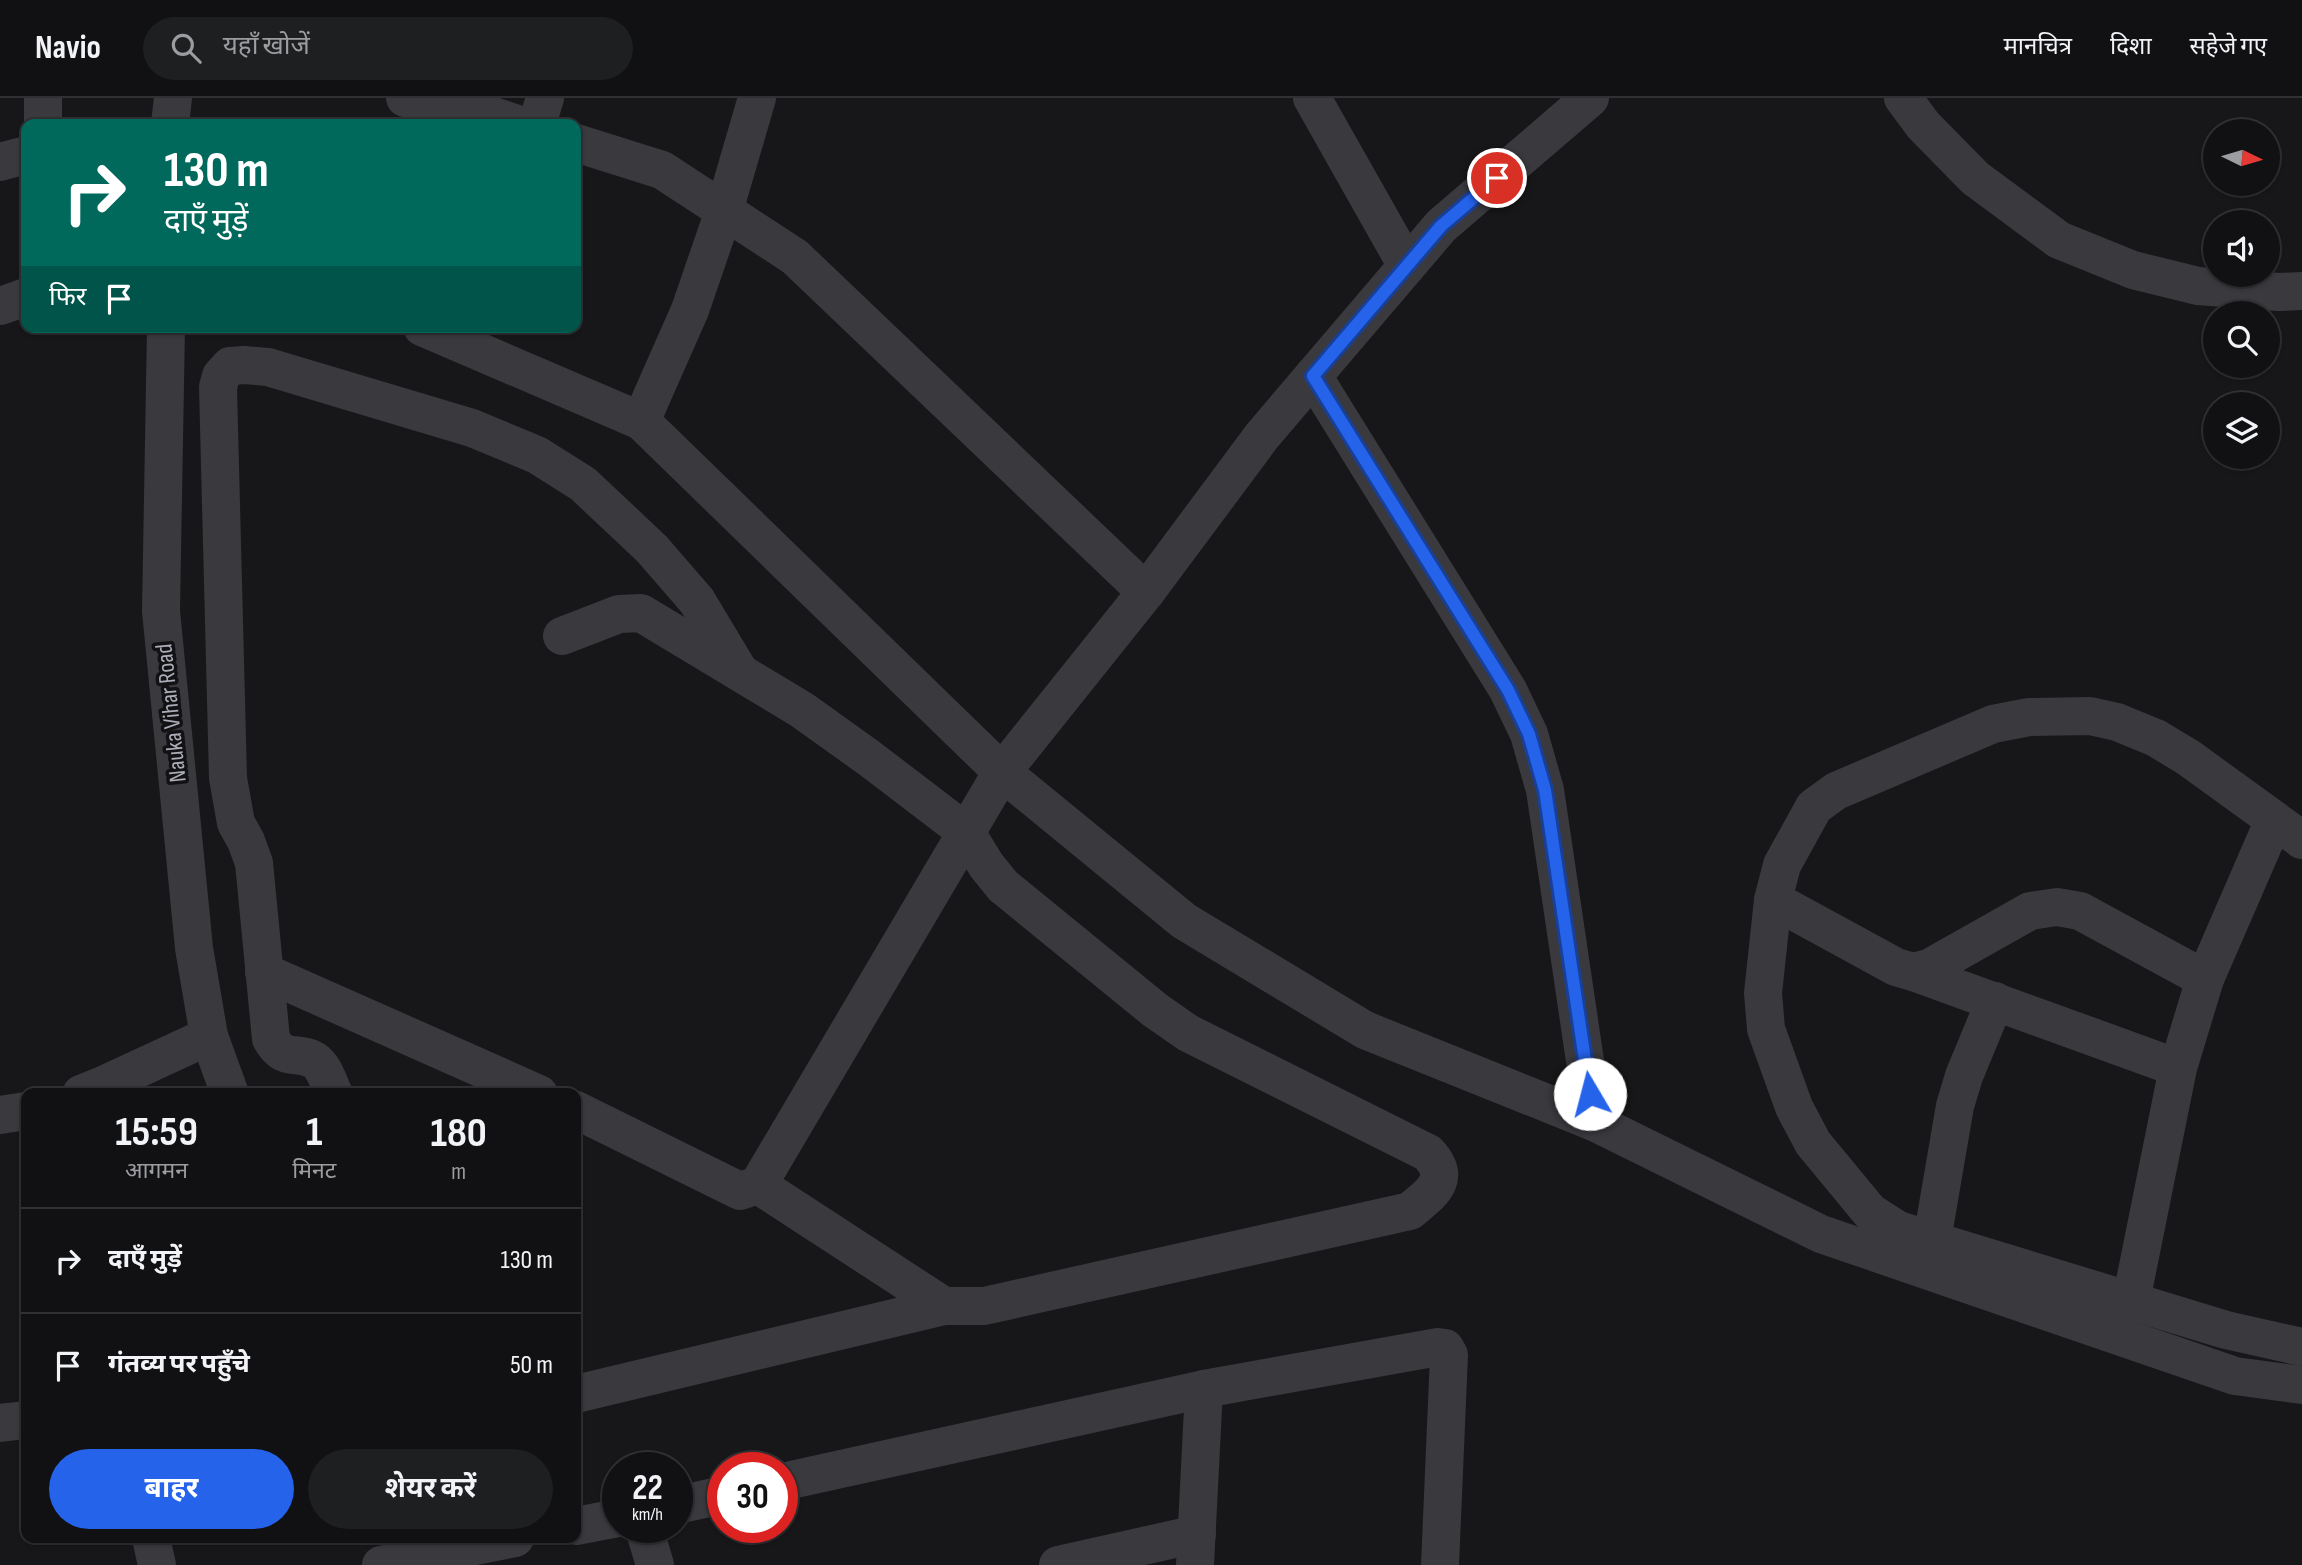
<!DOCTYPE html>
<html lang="hi">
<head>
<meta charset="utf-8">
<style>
	:root { --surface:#111113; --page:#1e1f21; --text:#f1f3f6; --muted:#9c9da0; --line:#303133; --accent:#2563eb }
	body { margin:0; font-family:"Sofia Sans Condensed","Noto Sans Devanagari",sans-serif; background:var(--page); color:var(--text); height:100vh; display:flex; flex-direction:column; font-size:26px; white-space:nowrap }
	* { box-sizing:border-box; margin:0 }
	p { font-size:23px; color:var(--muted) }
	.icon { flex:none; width:38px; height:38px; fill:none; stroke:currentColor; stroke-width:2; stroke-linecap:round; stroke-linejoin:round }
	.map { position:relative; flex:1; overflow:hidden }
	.drawer { position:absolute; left:21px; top:990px; width:560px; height:455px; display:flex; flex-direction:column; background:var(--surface); border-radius:14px; box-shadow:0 2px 5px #0004,0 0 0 2px var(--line) }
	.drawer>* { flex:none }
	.hud { position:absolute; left:21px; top:21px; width:560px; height:214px; border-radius:14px; box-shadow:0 2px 5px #0004,0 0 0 2px var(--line); background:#00695c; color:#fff; overflow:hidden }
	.needle { width:46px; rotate:95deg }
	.tools { position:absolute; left:2203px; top:21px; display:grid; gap:14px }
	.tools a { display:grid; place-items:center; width:77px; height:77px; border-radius:50%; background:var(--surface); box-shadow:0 2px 5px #0004,0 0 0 2px var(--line); font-size:35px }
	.speed { position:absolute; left:602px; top:1354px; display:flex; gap:14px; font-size:35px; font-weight:700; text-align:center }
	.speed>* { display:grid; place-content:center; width:91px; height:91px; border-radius:50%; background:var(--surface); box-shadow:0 2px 5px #0004,0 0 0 2px var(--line); line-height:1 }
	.speed small { font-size:18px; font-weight:400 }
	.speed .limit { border:10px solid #d22; background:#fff; color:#111 }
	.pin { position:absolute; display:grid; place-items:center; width:60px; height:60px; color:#fff; margin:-30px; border:4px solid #fff; border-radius:50%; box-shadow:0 2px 7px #0007 }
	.me { position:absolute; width:77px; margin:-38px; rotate:352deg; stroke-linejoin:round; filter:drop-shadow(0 0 5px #0008) }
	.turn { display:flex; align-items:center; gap:24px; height:147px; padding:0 28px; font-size:32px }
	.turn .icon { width:91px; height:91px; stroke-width:2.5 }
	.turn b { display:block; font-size:49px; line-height:60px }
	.then { display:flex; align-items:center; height:66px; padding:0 28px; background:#0003; gap:14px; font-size:26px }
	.eta { display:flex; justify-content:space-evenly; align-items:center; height:119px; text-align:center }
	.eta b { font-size:42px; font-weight:700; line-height:49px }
	.primary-button { display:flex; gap:14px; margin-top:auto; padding:14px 28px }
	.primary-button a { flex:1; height:80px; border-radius:42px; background:var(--accent); color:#fff; font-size:28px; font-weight:700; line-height:80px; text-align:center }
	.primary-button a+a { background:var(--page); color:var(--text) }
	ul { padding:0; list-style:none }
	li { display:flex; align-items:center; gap:21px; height:105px; padding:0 28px; border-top:2px solid var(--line) }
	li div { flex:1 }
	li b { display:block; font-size:26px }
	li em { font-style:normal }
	header { display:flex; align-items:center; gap:42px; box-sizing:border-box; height:98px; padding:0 35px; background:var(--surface); border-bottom:2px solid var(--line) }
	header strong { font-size:33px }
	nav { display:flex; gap:38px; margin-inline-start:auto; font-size:24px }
	.search { width:490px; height:63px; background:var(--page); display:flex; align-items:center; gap:18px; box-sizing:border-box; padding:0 24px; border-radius:38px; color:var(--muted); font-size:26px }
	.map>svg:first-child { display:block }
</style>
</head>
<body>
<header>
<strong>Navio</strong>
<div class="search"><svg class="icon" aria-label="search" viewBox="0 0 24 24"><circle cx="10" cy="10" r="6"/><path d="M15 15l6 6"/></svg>यहाँ खोजें</div>
<nav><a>मानचित्र</a><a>दिशा</a><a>सहेजे गए</a></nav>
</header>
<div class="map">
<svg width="2302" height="1467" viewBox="0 0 2302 1467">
	<rect width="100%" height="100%" fill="#171719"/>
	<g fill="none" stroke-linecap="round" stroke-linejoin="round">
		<!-- minor -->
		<g stroke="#39393e" stroke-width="38">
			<polyline points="405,0 488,16 517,26"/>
			<polyline points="1312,0 1407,168"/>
			<polyline points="1903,0 1923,27 1975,80 2059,142 2133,172 2198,188 2279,194 2302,193"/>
			<polyline points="43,26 43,0"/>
			<polyline points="170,26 173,0"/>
			<polyline points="537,26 545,0"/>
			<polyline points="576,45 662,72 795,159 1146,494"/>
			<polyline points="0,64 26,57"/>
			<polyline points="0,208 26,199"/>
			<polyline points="166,229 161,513 194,850 209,938 230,996"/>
			<polyline points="422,229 641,323 1002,674 1184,823 1365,932 1594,1024 1821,1136 2235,1278 2302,1287"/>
			<polyline points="1313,278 1508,592 1529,636 1545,692 1594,1024"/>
			<polyline points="641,323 690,212 724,113 757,0"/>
			<path d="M562,538l57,-22 22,-1 161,97 67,48 97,74 20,33 17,21 152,124 33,23 240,120c25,27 3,40 -18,58l-426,95h-40l-186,-121"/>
			<polyline points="2302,742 2189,660 2156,640 2117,624 2090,618 2029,619 1993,626 1836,693 1814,709 1782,767 1773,802 1763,895 1766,931 1794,1009 1813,1045 1870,1114 1898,1132 2226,1232 2302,1249"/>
			<polyline points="1773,802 1896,869 1913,874 1929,870 2030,813 2057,809 2080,813 2205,881"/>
			<polyline points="264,874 539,996"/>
			<polyline points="1913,874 2178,970"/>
			<polyline points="81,996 101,988 209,938"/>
			<path d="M334,996c-5,-10 -10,-28 -20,-34 -19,-10 -29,3 -43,-21l-17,-176 -8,-22 -10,-18 -8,-45 -10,-391 3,-11 9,-10 14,-1 24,2 204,61 65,27 46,29 69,65 45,52 42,70"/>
			<polyline points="576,1012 740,1093 758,1087 1002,674 1146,494 1262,338 1441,128 1590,0"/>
			<polyline points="0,1017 26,1013"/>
			<polyline points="1932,1142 1955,1008 1964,978 1995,903"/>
			<polyline points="2131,1203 2178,970 2205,881 2274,722"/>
			<polyline points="576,1296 944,1208"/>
			<polyline points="0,1325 26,1322"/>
			<polyline points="782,1384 1204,1291 1438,1249 1445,1250 1449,1257 1440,1467"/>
			<polyline points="677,1407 723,1397"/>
			<polyline points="576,1428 618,1420"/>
			<polyline points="644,1430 655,1467"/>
			<polyline points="151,1440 157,1467"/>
			<polyline points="381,1467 515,1440"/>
			<polyline points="1058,1467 1197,1436"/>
			<polyline points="1195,1467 1204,1291"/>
		</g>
	</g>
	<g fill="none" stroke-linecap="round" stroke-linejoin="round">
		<!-- route casing -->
		<g stroke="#184099" stroke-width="18">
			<polyline id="route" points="1497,80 1441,128 1313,278 1508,592 1529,636 1545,692 1590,996"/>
		</g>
		<!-- route -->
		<use href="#route" stroke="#2563eb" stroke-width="12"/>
	</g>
	<g text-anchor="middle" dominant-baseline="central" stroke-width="7" stroke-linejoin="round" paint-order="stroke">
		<!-- street labels -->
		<g font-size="24" fill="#abadb8" stroke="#121214">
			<text transform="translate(171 615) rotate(-96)">Nauka Vihar Road</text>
		</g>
	</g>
</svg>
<div class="tools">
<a><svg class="needle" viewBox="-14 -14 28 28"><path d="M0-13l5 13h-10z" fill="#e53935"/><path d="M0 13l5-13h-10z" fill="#9c9da0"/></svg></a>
<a><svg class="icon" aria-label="sound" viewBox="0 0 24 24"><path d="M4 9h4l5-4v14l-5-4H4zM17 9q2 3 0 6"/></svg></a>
<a><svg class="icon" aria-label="search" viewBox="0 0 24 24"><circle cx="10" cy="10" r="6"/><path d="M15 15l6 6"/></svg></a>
<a><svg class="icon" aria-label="layers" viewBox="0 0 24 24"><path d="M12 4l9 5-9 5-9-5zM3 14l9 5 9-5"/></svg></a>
</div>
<div class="speed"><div>22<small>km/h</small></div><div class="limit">30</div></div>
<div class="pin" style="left:1497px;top:80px;background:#d93025"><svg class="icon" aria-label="arrive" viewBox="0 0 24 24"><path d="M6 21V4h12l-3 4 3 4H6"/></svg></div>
<svg class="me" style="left:1590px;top:996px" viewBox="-20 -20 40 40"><circle r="19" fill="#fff"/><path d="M0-13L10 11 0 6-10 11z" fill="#2563eb"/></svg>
<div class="hud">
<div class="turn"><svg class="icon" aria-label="right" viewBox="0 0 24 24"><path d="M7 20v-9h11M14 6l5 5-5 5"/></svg><div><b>130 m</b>दाएँ मुड़ें</div></div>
<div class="then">फिर<svg class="icon" aria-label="arrive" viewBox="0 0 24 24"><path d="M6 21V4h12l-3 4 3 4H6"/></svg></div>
</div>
<section class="drawer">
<div class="eta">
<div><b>15:59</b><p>आगमन</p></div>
<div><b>1</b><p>मिनट</p></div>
<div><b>180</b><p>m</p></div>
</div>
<ul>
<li><svg class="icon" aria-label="right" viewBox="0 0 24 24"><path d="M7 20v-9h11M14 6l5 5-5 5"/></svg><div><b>दाएँ मुड़ें</b></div><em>130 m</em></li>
<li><svg class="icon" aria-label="arrive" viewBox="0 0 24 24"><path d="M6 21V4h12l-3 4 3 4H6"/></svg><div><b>गंतव्य पर पहुँचे</b></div><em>50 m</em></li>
</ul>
<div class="primary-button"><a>बाहर</a><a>शेयर करें</a></div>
</section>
</div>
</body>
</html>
